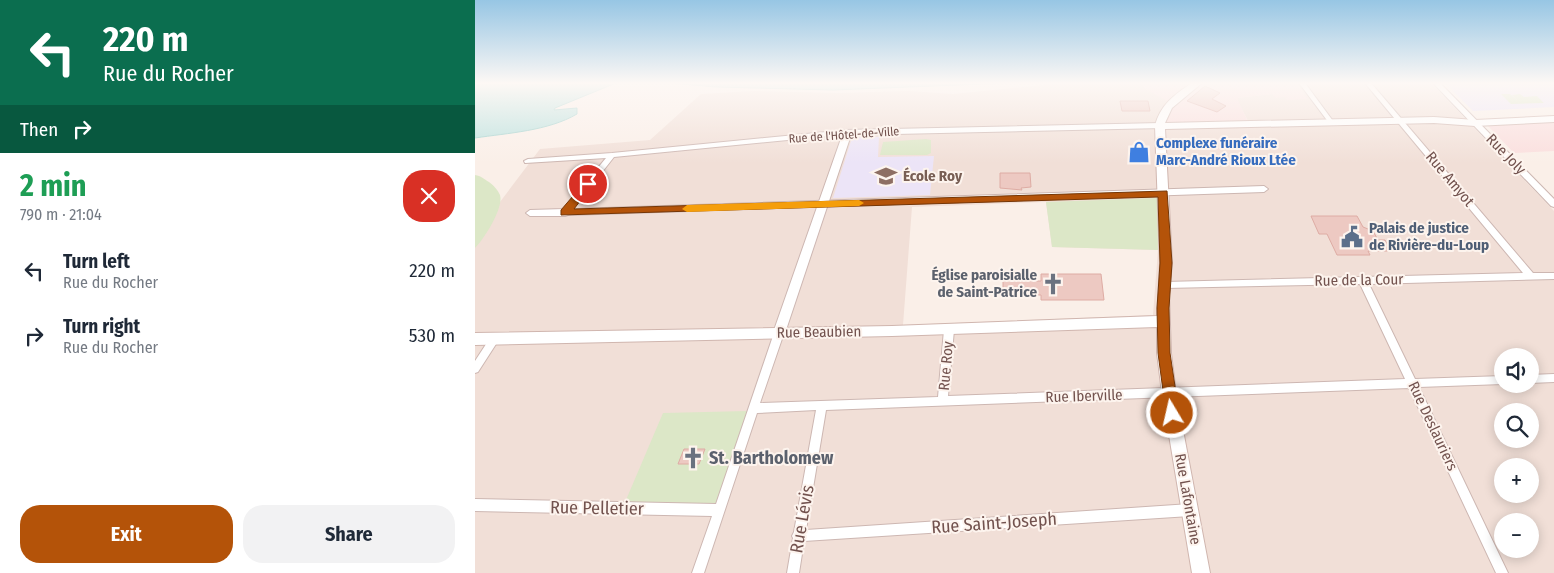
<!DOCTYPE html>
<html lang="en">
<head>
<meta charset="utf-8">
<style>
	:root { --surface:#fff; --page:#f2f2f3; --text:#1f2937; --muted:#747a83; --accent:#b45309 }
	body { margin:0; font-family:"Fira Sans Condensed",sans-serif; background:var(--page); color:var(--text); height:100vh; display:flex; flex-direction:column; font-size:19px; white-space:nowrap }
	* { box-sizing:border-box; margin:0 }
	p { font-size:16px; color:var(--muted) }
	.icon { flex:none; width:28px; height:28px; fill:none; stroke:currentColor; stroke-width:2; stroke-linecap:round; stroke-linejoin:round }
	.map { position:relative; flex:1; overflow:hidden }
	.details { display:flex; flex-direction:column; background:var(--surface); width:475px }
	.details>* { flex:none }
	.hud { background:#0b6e4f; color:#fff; overflow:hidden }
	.fabs { position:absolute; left:1019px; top:348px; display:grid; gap:10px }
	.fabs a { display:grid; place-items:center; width:45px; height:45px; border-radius:50%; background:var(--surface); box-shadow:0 2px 12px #0003; font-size:25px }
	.pin { position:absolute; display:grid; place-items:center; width:42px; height:42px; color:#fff; margin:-21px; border:2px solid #fff; border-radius:50%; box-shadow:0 1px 5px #0007 }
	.me { position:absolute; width:55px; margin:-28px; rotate:351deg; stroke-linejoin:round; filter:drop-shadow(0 0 4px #0008) }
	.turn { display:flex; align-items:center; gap:18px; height:105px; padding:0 20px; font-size:22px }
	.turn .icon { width:65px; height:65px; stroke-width:2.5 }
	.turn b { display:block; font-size:35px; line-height:42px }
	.then { display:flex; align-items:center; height:48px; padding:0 20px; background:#0003; gap:10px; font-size:19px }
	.round { display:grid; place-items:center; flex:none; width:52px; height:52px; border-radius:20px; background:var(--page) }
	.head { display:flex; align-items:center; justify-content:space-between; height:85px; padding:0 20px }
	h1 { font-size:30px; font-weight:700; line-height:38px; color:#1e9e55 }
	.primary-button { display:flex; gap:10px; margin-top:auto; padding:10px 20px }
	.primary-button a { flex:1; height:58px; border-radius:20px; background:var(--accent); color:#fff; font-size:20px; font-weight:700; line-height:58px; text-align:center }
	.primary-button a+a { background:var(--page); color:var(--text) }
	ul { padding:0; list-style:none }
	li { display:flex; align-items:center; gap:15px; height:65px; padding:0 20px }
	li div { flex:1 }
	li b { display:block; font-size:19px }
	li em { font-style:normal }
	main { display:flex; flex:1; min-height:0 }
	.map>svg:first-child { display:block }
</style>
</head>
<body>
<main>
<section class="details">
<div class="hud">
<div class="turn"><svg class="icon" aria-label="left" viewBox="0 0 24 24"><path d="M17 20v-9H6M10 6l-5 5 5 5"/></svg><div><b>220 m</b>Rue du Rocher</div></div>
<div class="then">Then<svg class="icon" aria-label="right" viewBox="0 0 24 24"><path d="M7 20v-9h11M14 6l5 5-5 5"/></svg></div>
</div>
<div class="head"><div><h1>2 min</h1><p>790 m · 21:04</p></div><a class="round" style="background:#d93025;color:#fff"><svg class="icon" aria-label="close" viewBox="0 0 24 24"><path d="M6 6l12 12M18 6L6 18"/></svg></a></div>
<ul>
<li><svg class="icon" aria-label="left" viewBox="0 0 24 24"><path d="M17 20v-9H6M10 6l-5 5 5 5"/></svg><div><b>Turn left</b><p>Rue du Rocher</p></div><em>220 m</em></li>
<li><svg class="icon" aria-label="right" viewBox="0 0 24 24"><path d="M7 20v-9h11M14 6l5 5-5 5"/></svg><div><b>Turn right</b><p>Rue du Rocher</p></div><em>530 m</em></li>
</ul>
<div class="primary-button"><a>Exit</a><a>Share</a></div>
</section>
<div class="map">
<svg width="1079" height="573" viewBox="0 0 1079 573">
	<rect width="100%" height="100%" fill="#faefe8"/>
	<!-- residential -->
	<path fill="#f1dfd7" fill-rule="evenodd" d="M588,83h78l6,7 101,31 -12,-23 36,-4 34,4 -8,-13 8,-1 125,-1 123,128v362h-1079v-338l65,-86 110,-9 51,-46 53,-3 84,2 70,-2 45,3zM571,202l6,45 106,3 -5,65 -250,10 9,-118zM1028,356h27v28h-27zM1028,411h27v28h-27zM1028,466h27v28h-27zM1028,521h27v28h-27z"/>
	<!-- commercial -->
	<g fill="#fadedd">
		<polygon points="666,83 854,83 823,85 832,99 812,100 810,97 801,98 797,94 762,98 773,122 691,123 692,113 700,105 672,90"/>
		<polygon points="1079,122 1079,151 1039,153 1013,126"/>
	</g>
	<!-- education -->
	<g fill="#ece4f7">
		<polygon points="970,83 1079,83 1079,107 998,111"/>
		<polygon points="386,137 404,137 403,157 459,156 455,195 358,198 376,141"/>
	</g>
	<!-- green -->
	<g fill="#dce7c7">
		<polygon points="1026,94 1035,94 1042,100 1037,95 1045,94 1049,97 1062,96 1069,103 1036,104"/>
		<polygon points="451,139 456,140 456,153 452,155 405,155 408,142"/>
		<path d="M0,175c6,1 9,4 14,7 4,3 9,8 11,13 4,13 -16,44 -25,53z"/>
		<polygon points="682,198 683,250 577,247 571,202"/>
		<polygon points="272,411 240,509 148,507 188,413"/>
	</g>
	<!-- water -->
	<g fill="#bee2df" stroke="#a5d3cf">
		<path d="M0,83h141l-61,25 -1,2 23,-2v6c-29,17 -69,19 -102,24z"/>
		<polygon points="196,83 533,83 358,90 241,87"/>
	</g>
	<!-- building -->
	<g fill="#edc9c2" stroke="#deaca4">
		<polygon points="730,86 745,93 737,99 751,106 742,112 712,101"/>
		<polygon points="645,101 673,101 675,111 647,111"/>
		<polygon points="525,173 555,173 556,187 546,188 547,190 525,188"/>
		<polygon points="836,216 882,216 888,227 898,231 903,240 910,240 916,251 893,251 895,255 862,255 852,234 844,234"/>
		<polygon points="566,274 626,274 629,300 566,300 566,295 528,295 528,281 566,281"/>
		<polygon points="209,449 230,449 224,464 203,464"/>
	</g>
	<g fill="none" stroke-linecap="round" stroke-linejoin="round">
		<!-- minor casing -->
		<g stroke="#cdb7b2" stroke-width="2">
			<g id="minor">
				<polygon points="824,83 830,83 858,121 858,123 854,123"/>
				<polygon points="890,83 896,83 1058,273 1079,273 1079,279 894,284 940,379 1028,376 1028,384 1030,384 1028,384 944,387 1033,573 1021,573 934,388 351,410 331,530 715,504 719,506 721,510 719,514 715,516 329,541 324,573 312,573 318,538 317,536 319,532 341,410 282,413 229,573 217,573 237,516 0,511 0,499 241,504 299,333 301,330 304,329 307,330 309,333 285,403 463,397 469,330 471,327 474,326 477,327 479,330 473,396 930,379 885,284 690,288 687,287 686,285 687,283 690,282 1048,273"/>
				<polygon points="958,83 965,83 1079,199 1079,207 1076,206"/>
				<polygon points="372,130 375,132 374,134 139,157 98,209 789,186 793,189 789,192 93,215 90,216 55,216 51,213 55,210 89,209 131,158 50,163 49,161 53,159 137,153"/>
				<polygon points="20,334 23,335 25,338 23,341 3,372 0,373 0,361 17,335"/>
				<polygon points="1079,374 1079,382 1055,383 1055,375"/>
			</g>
		</g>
		<!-- tertiary casing -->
		<g stroke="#cdb7b2" stroke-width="2">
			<polygon id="tertiary" points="685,123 689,126 688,128 376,135 310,333 308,336 304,338 300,336 298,333 369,130"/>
		</g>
		<!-- secondary casing -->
		<g stroke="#d0b6af" stroke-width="2">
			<path id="secondary" d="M717,83h10l-30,25 -7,15 269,-6 41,3 79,-4v6l-79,4 -41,-3 -269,6 7,134 -3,32 2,58 5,40 34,180h-18l-30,-180 -5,-40v-26l-265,9 -417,9v-12l417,-7 265,-10 3,-53 -5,-137c5,-21 20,-32 37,-43z"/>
		</g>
		<!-- minor -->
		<use href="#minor" fill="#fff" fill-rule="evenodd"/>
		<!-- tertiary -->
		<use href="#tertiary" fill="#fff" fill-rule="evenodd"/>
		<!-- secondary -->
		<use href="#secondary" fill="#fff" fill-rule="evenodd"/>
	</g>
	<!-- sky -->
	<linearGradient id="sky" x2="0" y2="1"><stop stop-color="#97c6e4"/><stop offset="0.51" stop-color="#fdf8f5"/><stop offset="1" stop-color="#fdf8f5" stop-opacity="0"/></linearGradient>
	<rect width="1079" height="163" fill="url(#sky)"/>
	<!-- route -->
	<polygon fill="#b45309" stroke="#753606" points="113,181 118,184 99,209 692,191 697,263 694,308 695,353 704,413 702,417 697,419 693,417 691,413 683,353 682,308 685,263 683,197 86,215 86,210 110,182"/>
	<!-- slow -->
	<polygon fill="#f59e0b" points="384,200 389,203 384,206 212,212 207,209 212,205"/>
	<!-- icons -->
	<defs>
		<g id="shop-bare" transform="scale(1.725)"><path d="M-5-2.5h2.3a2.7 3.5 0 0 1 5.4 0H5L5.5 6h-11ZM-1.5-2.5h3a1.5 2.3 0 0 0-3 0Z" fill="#3f7fe0" stroke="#fdf4ee" stroke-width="2.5" paint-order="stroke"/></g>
		<g id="school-bare" transform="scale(1.725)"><path d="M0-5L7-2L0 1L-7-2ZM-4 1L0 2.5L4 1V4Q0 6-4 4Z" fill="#8d6e63" stroke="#fdf4ee" stroke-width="2.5" paint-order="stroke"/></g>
		<g id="civic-bare" transform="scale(1.725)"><path d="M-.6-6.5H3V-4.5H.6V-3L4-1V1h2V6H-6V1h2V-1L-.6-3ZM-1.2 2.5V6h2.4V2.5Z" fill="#5c6f8a" stroke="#fdf4ee" stroke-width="2.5" paint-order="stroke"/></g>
		<g id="church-bare" transform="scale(1.725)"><path d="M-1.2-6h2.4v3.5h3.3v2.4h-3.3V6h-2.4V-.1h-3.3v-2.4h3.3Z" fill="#6b7280" stroke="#fdf4ee" stroke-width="2.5" paint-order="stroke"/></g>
	</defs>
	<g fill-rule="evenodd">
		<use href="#shop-bare" x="664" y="152"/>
		<use href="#school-bare" x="411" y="176"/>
		<use href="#civic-bare" x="877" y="237"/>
		<use href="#church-bare" x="578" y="284"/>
		<use href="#church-bare" x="218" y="458"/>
	</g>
	<g text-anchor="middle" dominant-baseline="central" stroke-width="4" stroke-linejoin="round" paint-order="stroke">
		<!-- far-street labels -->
		<g font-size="12" fill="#72524e" stroke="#fdf4ee">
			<text transform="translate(369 135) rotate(-4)">Rue de l'Hôtel-de-Ville</text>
		</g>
		<!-- shop labels -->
		<g font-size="15" font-weight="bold" fill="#366cbe" stroke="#fdf4ee" text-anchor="start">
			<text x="681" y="143">Complexe funéraire<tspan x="681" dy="17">Marc-André Rioux Ltée</tspan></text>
		</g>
		<!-- street labels -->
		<g font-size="15" fill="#72524e" stroke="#fdf4ee">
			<text transform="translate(1031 154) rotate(46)">Rue Joly</text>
			<text transform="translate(975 179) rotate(50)">Rue Amyot</text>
			<text transform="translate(884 280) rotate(-1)">Rue de la Cour</text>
			<text transform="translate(344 332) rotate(-1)">Rue Beaubien</text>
			<text transform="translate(471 366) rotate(-85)">Rue Roy</text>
			<text transform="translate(609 396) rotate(-2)">Rue Iberville</text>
			<text transform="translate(958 426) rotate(65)">Rue Deslauriers</text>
			<text transform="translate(713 499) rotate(80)">Rue Lafontaine</text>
		</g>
		<!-- education labels -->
		<g font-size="15" font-weight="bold" fill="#785e54" stroke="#fdf4ee" text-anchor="start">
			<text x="428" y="176">École Roy</text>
		</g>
		<!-- service labels -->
		<g font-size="15" font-weight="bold" fill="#4e5e75" stroke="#fdf4ee" text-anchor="start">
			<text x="894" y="228">Palais de justice<tspan x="894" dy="17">de Rivière-du-Loup</tspan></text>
		</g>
		<!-- worship labels -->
		<g font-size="15" font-weight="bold" fill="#5b616d" stroke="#fdf4ee" text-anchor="end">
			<text x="562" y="275">Église paroisialle<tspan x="562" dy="17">de Saint-Patrice</tspan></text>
		</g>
		<!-- near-worship labels -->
		<g font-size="18" font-weight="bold" fill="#5b616d" stroke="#fdf4ee" text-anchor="start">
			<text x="234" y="458">St. Bartholomew</text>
		</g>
		<!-- near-street labels -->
		<g font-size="18" fill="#72524e" stroke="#fdf4ee">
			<text transform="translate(122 508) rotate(1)">Rue Pelletier</text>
			<text transform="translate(327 519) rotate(-80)">Rue Lévis</text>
			<text transform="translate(519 523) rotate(-4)">Rue Saint-Joseph</text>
		</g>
	</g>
</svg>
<div class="fabs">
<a><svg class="icon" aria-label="sound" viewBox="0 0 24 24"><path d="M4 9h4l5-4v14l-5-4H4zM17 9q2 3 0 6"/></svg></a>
<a><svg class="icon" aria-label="search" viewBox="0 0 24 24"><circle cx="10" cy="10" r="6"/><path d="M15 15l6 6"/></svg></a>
<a>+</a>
<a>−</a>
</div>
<div class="pin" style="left:113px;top:184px;background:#d93025"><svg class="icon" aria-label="arrive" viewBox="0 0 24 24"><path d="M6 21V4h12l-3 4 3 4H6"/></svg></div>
<svg class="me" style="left:697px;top:413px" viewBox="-20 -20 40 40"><circle r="17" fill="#b45309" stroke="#fff" stroke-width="3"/><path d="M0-11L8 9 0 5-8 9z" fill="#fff"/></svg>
</div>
</main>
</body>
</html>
